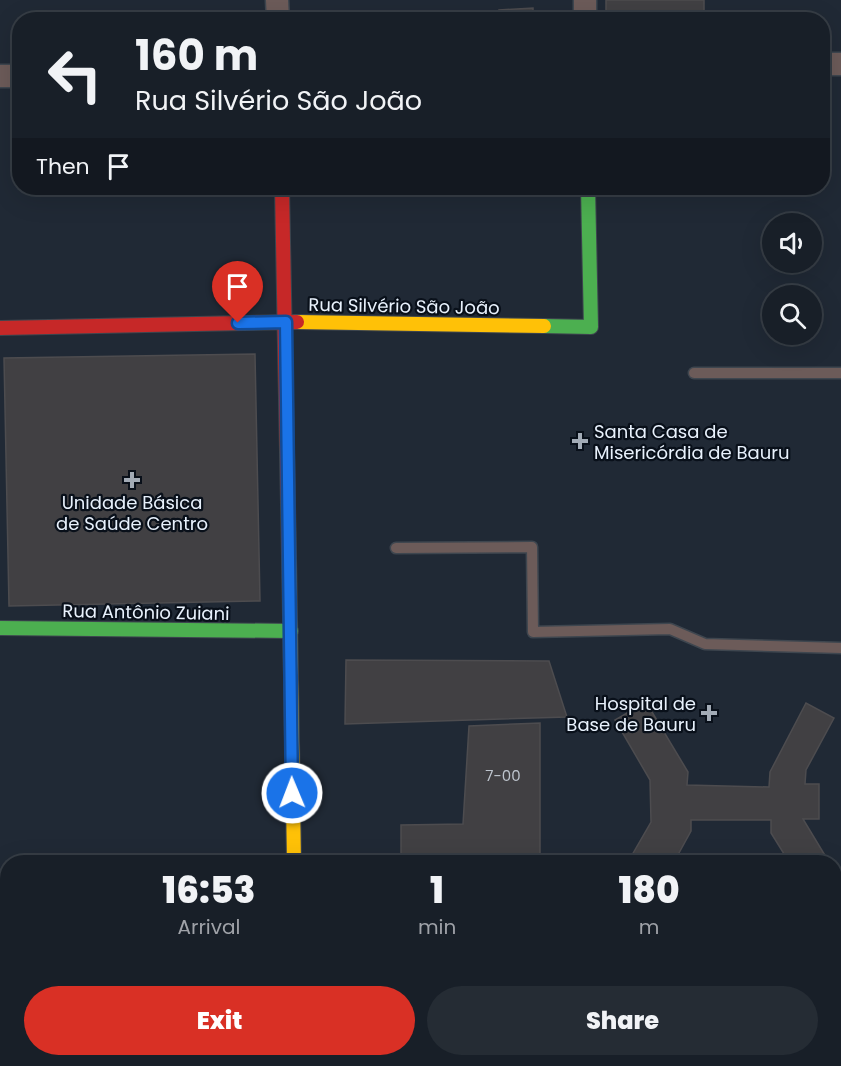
<!DOCTYPE html>
<html lang="en">
<head>
<meta charset="utf-8">
<style>
	:root { --surface:#181f28; --page:#252c34; --text:#f1f3f6; --muted:#9fa2a8; --line:#363d45; --accent:#d93025 }
	body { margin:0; font-family:Poppins,sans-serif; background:var(--page); color:var(--text); height:100vh; display:flex; flex-direction:column; font-size:22px; white-space:nowrap }
	* { box-sizing:border-box; margin:0 }
	p { font-size:20px; color:var(--muted) }
	.icon { flex:none; width:33px; height:33px; fill:none; stroke:currentColor; stroke-width:2; stroke-linecap:round; stroke-linejoin:round }
	.map { position:relative; flex:1; overflow:hidden }
	.sheet { position:absolute; left:0px; top:855px; width:842px; height:212px; display:flex; flex-direction:column; background:var(--surface); border-radius:24px 24px 0 0; box-shadow:0 6px 24px #0002,0 0 0 2px var(--line) }
	.sheet>* { flex:none }
	.top-card { position:absolute; left:12px; top:12px; width:818px; height:183px; border-radius:24px; box-shadow:0 6px 24px #0002,0 0 0 2px var(--line); background:#181f28; color:var(--text); overflow:hidden }
	.buttons { position:absolute; left:762px; top:213px; display:grid; gap:12px }
	.buttons a { display:grid; place-items:center; width:60px; height:60px; border-radius:50%; background:var(--surface); box-shadow:0 6px 24px #0002,0 0 0 2px var(--line); font-size:30px }
	.pin { position:absolute; display:grid; place-items:center; width:51px; height:51px; color:#fff; margin:-62px -26px; border-radius:50% 50% 50% 0; rotate:-45deg; box-shadow:0 0 6px #0007 }
	.pin .icon { rotate:45deg }
	.me { position:absolute; width:66px; margin:-33px; rotate:359deg; stroke-linejoin:round; filter:drop-shadow(0 0 4px #0008) }
	.turn { display:flex; align-items:center; gap:21px; height:126px; padding:0 24px; font-size:27px }
	.turn .icon { width:78px; height:78px; stroke-width:2.5 }
	.turn b { display:block; font-size:42px; line-height:51px }
	.then { display:flex; align-items:center; height:57px; padding:0 24px; background:#0003; gap:12px; font-size:22px }
	.eta { display:flex; justify-content:space-evenly; align-items:center; height:102px; text-align:center }
	.eta b { font-size:36px; font-weight:800; line-height:42px }
	.action { display:flex; gap:12px; margin-top:auto; padding:12px 24px }
	.action a { flex:1; height:69px; border-radius:36px; background:var(--accent); color:#fff; font-size:24px; font-weight:800; line-height:69px; text-align:center }
	.action a+a { background:var(--page); color:var(--text) }
	.map>svg:first-child { display:block }
</style>
</head>
<body>
<div class="map">
<svg width="841" height="1066" viewBox="0 0 841 1066">
	<rect width="100%" height="100%" fill="#202935"/>
	<!-- green -->
	<polygon fill="#144332" points="18,1059 275,1059 276,1066 18,1066"/>
	<!-- water -->
	<rect fill="#2f7882" x="37" y="1059" width="53" height="7"/>
	<!-- building -->
	<g fill="#414043" stroke="#4d4c4f" stroke-width="1.5">
		<rect x="606" y="0" width="98" height="20"/>
		<polygon points="533,8 533,20 499,20 499,10"/>
		<polygon points="255,354 260,601 9,606 4,358"/>
		<polygon points="346,660 549,661 567,717 345,724"/>
		<polygon points="646,702 688,772 687,785 769,787 770,772 806,703 834,718 806,770 805,784 819,784 819,819 803,819 829,862 789,862 771,833 771,820 691,820 691,831 674,862 628,862 651,822 650,780 615,720"/>
		<polygon points="540,723 540,862 401,862 401,825 463,824 469,726"/>
		<rect x="122" y="1059" width="29" height="7"/>
	</g>
	<g fill="none" stroke-linecap="round" stroke-linejoin="round">
		<!-- lane casing -->
		<g stroke="#3e464f" stroke-width="13">
			<g id="lane">
				<polyline points="694,373 841,373"/>
				<polyline points="396,548 532,547 533,632 670,629 705,644 841,648"/>
			</g>
		</g>
		<!-- street casing -->
		<g stroke="#3e464f" stroke-width="25">
			<g id="street">
				<polyline points="277,0 278,20"/>
				<polyline points="585,0 585,20"/>
				<polyline points="822,64 841,64"/>
				<polyline points="0,76 20,76"/>
				<polyline points="298,1059 298,1066"/>
				<polyline points="604,1059 604,1066"/>
			</g>
		</g>
		<!-- fast casing -->
		<g stroke="#3e464f" stroke-width="16">
			<g id="fast">
				<polyline points="544,326 591,327 588,188"/>
				<polyline points="0,628 291,631"/>
				<polyline points="0,930 8,931"/>
				<polyline points="834,942 841,942"/>
				<polyline points="834,965 841,965"/>
			</g>
		</g>
		<!-- slow casing -->
		<g stroke="#3e464f" stroke-width="16">
			<g id="slow">
				<polyline points="297,322 544,326"/>
				<polyline points="289,557 294,862"/>
			</g>
		</g>
		<!-- jam casing -->
		<g stroke="#3e464f" stroke-width="16">
			<g id="jam">
				<polyline points="282,188 289,557"/>
				<polyline points="0,328 297,322"/>
			</g>
		</g>
		<!-- lane -->
		<use href="#lane" stroke="#6c5b59" stroke-width="10"/>
		<!-- street -->
		<use href="#street" stroke="#6c5b59" stroke-width="22"/>
		<!-- fast -->
		<use href="#fast" stroke="#4caf50" stroke-width="14"/>
		<!-- slow -->
		<use href="#slow" stroke="#ffc107" stroke-width="14"/>
		<!-- jam -->
		<use href="#jam" stroke="#c62828" stroke-width="14"/>
	</g>
	<g fill="none" stroke-linecap="round" stroke-linejoin="round">
		<!-- route casing -->
		<g stroke="#114b97" stroke-width="15">
			<polyline id="route" points="238,323 286,322 292,793"/>
		</g>
		<!-- route -->
		<use href="#route" stroke="#1a73e8" stroke-width="10"/>
	</g>
	<!-- markers -->
	<g fill="#a2abb6" stroke="#09101a" stroke-width="2">
		<path d="M577 432h6v6h6v6h-6v6h-6v-6h-6v-6h6z"/>
		<path d="M129 471h6v6h6v6h-6v6h-6v-6h-6v-6h6z"/>
		<path d="M706 704h6v6h6v6h-6v6h-6v-6h-6v-6h6z"/>
	</g>
	<g text-anchor="middle" dominant-baseline="central" stroke-width="4.5" stroke-linejoin="round" paint-order="stroke">
		<!-- number labels -->
		<g font-size="15" fill="#bec5ce">
			<text x="503" y="775">7-00</text>
		</g>
		<!-- street labels -->
		<g font-size="18" fill="#e8f1fc" stroke="#09101a">
			<text transform="translate(404 306) rotate(1)">Rua Silvério São João</text>
			<text transform="translate(146 612) rotate(1)">Rua Antônio Zuiani</text>
		</g>
		<!-- poi labels -->
		<g font-size="18" fill="#e8f1fc" stroke="#09101a" text-anchor="start">
			<text x="594" y="431">Santa Casa de<tspan x="594" dy="21">Misericórdia de Bauru</tspan></text>
			<text x="132" y="502" text-anchor="middle">Unidade Básica<tspan x="132" dy="21">de Saúde Centro</tspan></text>
			<text x="696" y="703" text-anchor="end">Hospital de<tspan x="696" dy="21">Base de Bauru</tspan></text>
		</g>
	</g>
</svg>
<div class="buttons">
<a><svg class="icon" aria-label="sound" viewBox="0 0 24 24"><path d="M4 9h4l5-4v14l-5-4H4zM17 9q2 3 0 6"/></svg></a>
<a><svg class="icon" aria-label="search" viewBox="0 0 24 24"><circle cx="10" cy="10" r="6"/><path d="M15 15l6 6"/></svg></a>
</div>
<div class="pin" style="left:238px;top:323px;background:#d93025"><svg class="icon" aria-label="arrive" viewBox="0 0 24 24"><path d="M6 21V4h12l-3 4 3 4H6"/></svg></div>
<svg class="me" style="left:292px;top:793px" viewBox="-20 -20 40 40"><circle r="17" fill="#1a73e8" stroke="#fff" stroke-width="3"/><path d="M0-11L8 9 0 5-8 9z" fill="#fff"/></svg>
<div class="top-card">
<div class="turn"><svg class="icon" aria-label="left" viewBox="0 0 24 24"><path d="M17 20v-9H6M10 6l-5 5 5 5"/></svg><div><b>160 m</b>Rua Silvério São João</div></div>
<div class="then">Then<svg class="icon" aria-label="arrive" viewBox="0 0 24 24"><path d="M6 21V4h12l-3 4 3 4H6"/></svg></div>
</div>
<section class="sheet">
<div class="eta">
<div><b>16:53</b><p>Arrival</p></div>
<div><b>1</b><p>min</p></div>
<div><b>180</b><p>m</p></div>
</div>
<div class="action"><a>Exit</a><a>Share</a></div>
</section>
</div>
</body>
</html>
